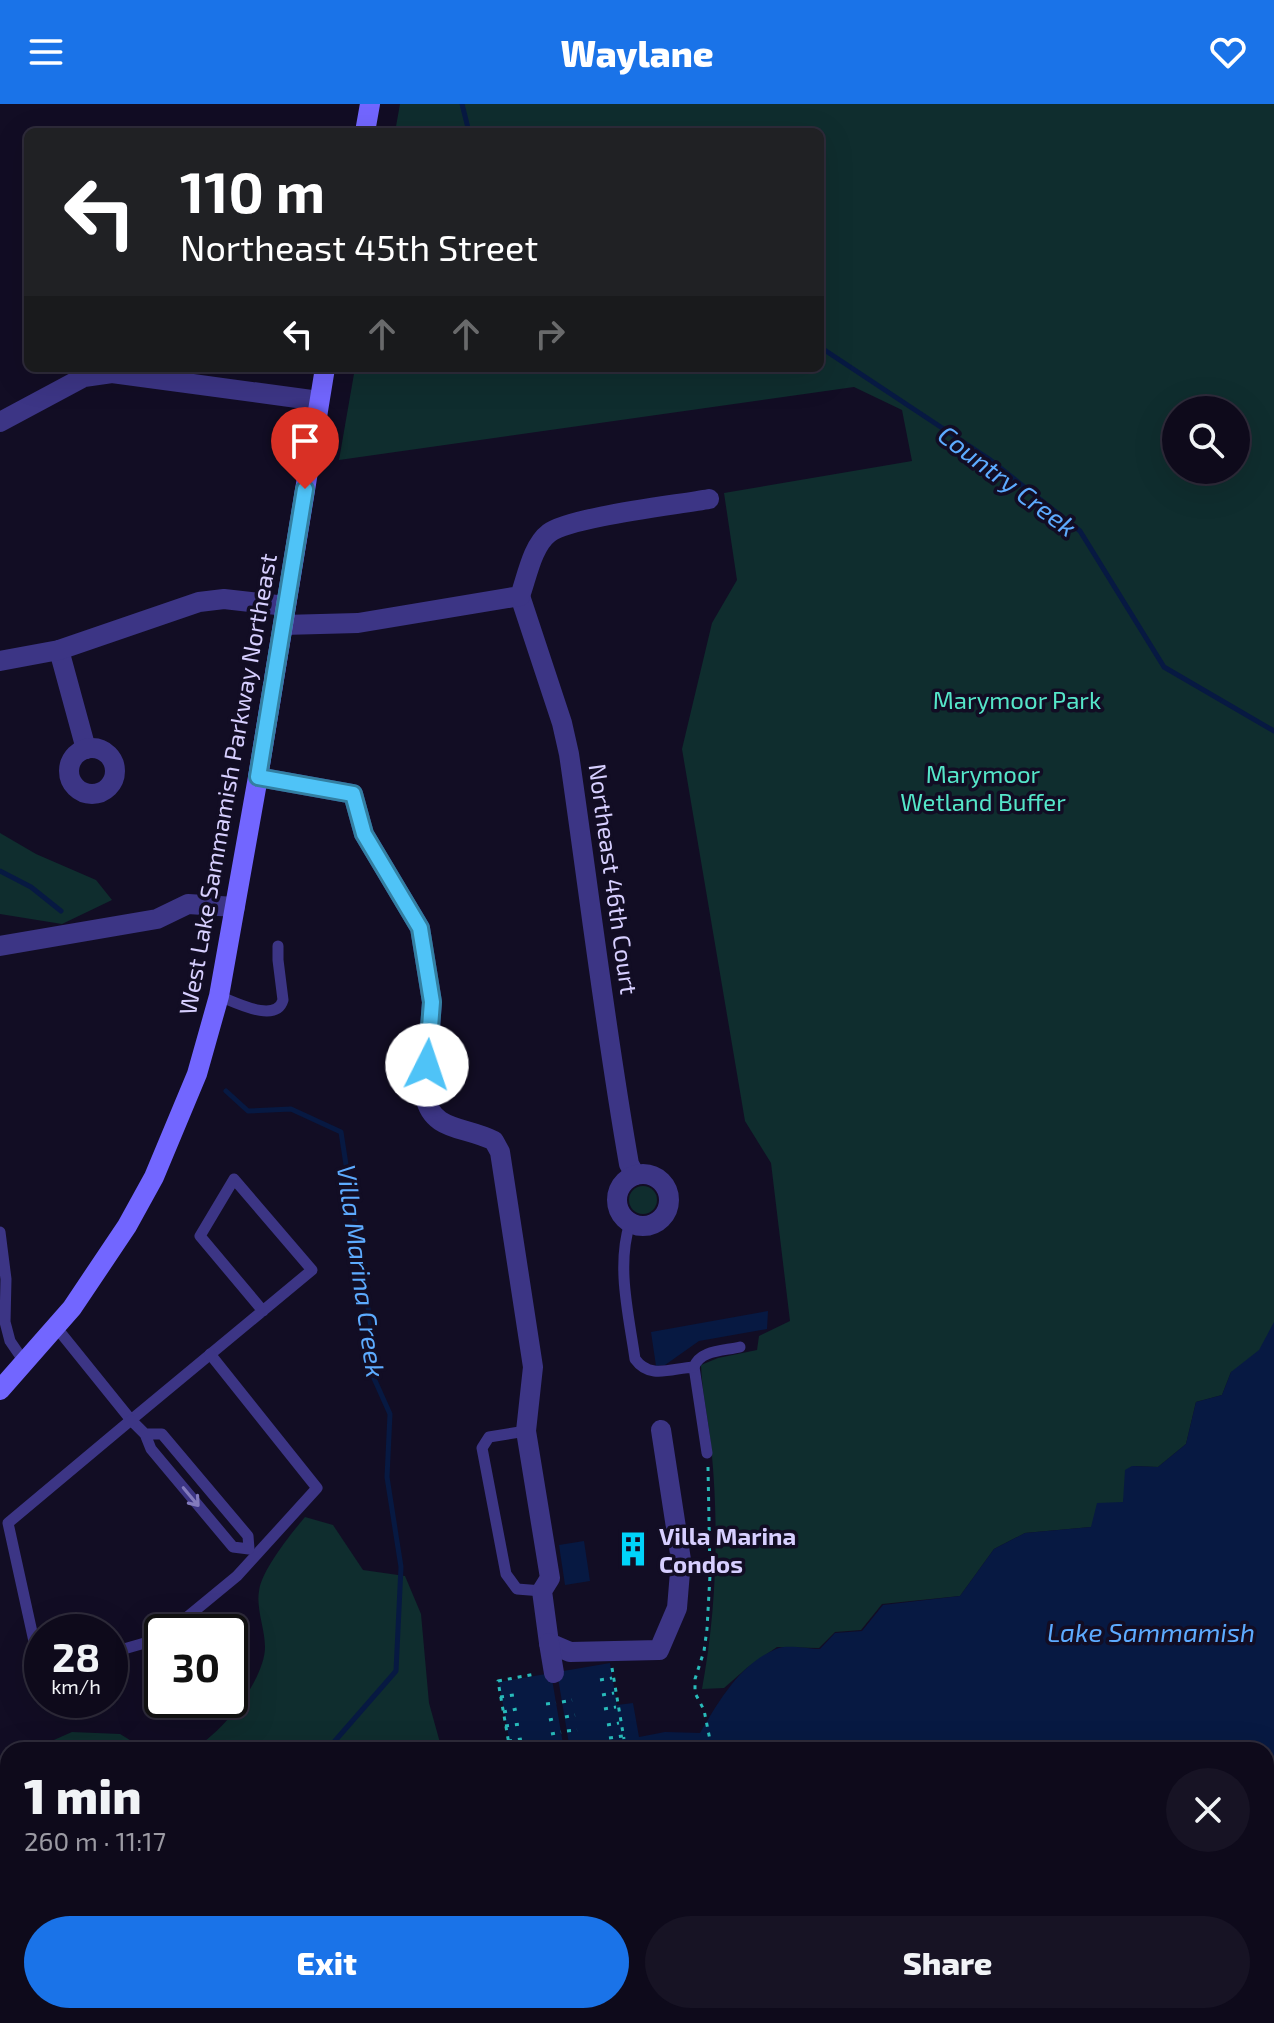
<!DOCTYPE html>
<html lang="en">
<head>
<meta charset="utf-8">
<style>
	:root { --surface:#0e0a1b; --page:#171324; --text:#f1f3f6; --muted:#9b9aa3; --line:#2e2b3a; --accent:#1a73e8 }
	body { margin:0; font-family:"Exo 2",sans-serif; background:var(--page); color:var(--text); height:100vh; display:flex; flex-direction:column; font-size:30px; white-space:nowrap }
	* { box-sizing:border-box; margin:0 }
	p { font-size:26px; color:var(--muted) }
	.icon { flex:none; width:44px; height:44px; fill:none; stroke:currentColor; stroke-width:2; stroke-linecap:round; stroke-linejoin:round }
	.map { position:relative; flex:1; overflow:hidden }
	.panel { position:absolute; left:0px; top:1638px; width:1274px; height:282px; display:flex; flex-direction:column; background:var(--surface); border-radius:24px 24px 0 0; box-shadow:0 8px 32px #0002,0 0 0 2px var(--line) }
	.panel>* { flex:none }
	.top-card { position:absolute; left:24px; top:24px; width:800px; height:244px; border-radius:12px; box-shadow:0 8px 32px #0002,0 0 0 2px var(--line); background:#202124; color:#fff; overflow:hidden }
	.buttons { position:absolute; left:1162px; top:292px; display:grid; gap:16px }
	.buttons a { display:grid; place-items:center; width:88px; height:88px; border-radius:50%; background:var(--surface); box-shadow:0 8px 32px #0002,0 0 0 2px var(--line); font-size:40px }
	.speed { position:absolute; left:24px; top:1510px; display:flex; gap:16px; font-size:40px; font-weight:700; text-align:center }
	.speed>* { display:grid; place-content:center; width:104px; height:104px; border-radius:50%; background:var(--surface); box-shadow:0 8px 32px #0002,0 0 0 2px var(--line); line-height:1 }
	.speed small { font-size:20px; font-weight:400 }
	.speed .limit { border:4px solid #111; border-radius:12px; background:#fff; color:#111 }
	.pin { position:absolute; display:grid; place-items:center; width:68px; height:68px; color:#fff; margin:-82px -34px; border-radius:50% 50% 50% 0; rotate:-45deg; box-shadow:0 0 8px #0007 }
	.pin .icon { rotate:45deg }
	.me { position:absolute; width:88px; margin:-44px; rotate:4deg; stroke-linejoin:round; filter:drop-shadow(0 0 6px #0008) }
	.turn { display:flex; align-items:center; gap:28px; height:168px; padding:0 24px; font-size:36px }
	.turn .icon { width:104px; height:104px; stroke-width:2.5 }
	.turn b { display:block; font-size:56px; line-height:68px }
	.lanes { display:flex; align-items:center; height:76px; padding:0 24px; background:#0003; justify-content:center; gap:40px; direction:ltr }
	.lanes .off { opacity:.35 }
	.round { display:grid; place-items:center; flex:none; width:84px; height:84px; border-radius:42px; background:var(--page) }
	.head { display:flex; align-items:center; justify-content:space-between; height:136px; padding:0 24px }
	h1 { font-size:48px; font-weight:800; line-height:60px }
	.action { display:flex; gap:16px; margin-top:auto; padding:16px 24px }
	.action a { flex:1; height:92px; border-radius:48px; background:var(--accent); color:#fff; font-size:32px; font-weight:800; line-height:92px; text-align:center }
	.action a+a { background:var(--page); color:var(--text) }
	header { display:flex; justify-content:space-between; align-items:center; height:104px; padding:0 24px; background:var(--accent); color:#fff; font-size:36px; font-weight:800 }
	.map>svg:first-child { display:block }
</style>
</head>
<body>
<header><svg class="icon" aria-label="menu" viewBox="0 0 24 24"><path d="M4 6h16M4 12h16M4 18h16"/></svg>Waylane<svg class="icon" aria-label="heart" viewBox="0 0 24 24"><path d="M12 20l-8-8c-3-5 5-10 8-4 3-6 11-1 8 4z"/></svg></header>
<div class="map">
<svg width="1274" height="1919" viewBox="0 0 1274 1919">
	<rect width="100%" height="100%" fill="#120d24"/>
	<!-- green -->
	<g fill="#0f2d2e" fill-rule="evenodd">
		<path d="M400,0h874v1256l-43,12 -9,23 -26,7 -10,42 -28,23 -26,-1 -9,36 -32,25 -66,6 -31,16 -34,47 -78,8 -21,26 -26,2 -16,16 -42,-1 -29,20 -24,21 -22,1c14,-76 17,-155 10,-233 -2,-31 -10,-60 -11,-91l17,-7 39,-8 2,-14 31,-15 -19,-158 -26,-42 -63,-372 30,-126 25,-43 -13,-87 188,-32 -10,-51 -48,-23 -515,73 16,-92h465v-236h-425zM1176,306h60v60h-60z"/>
		<polygon points="0,729 36,750 96,776 112,796 62,820 0,810"/>
		<circle cx="643" cy="1096" r="14"/>
		<path d="M305,1413l28,8 30,45 42,6 16,38 8,89 13,47h-251c29,-14 74,-70 74,-103 0,-18 -9,-38 -6,-56 3,-22 32,-57 46,-74z"/>
		<polygon points="72,1628 120,1630 146,1646 40,1646 38,1643"/>
	</g>
	<!-- water -->
	<g fill="#071942">
		<polygon points="768,1207 767,1225 699,1237 665,1261 656,1262 651,1228"/>
		<path d="M1274,1218v701h-1274v-40l8,-5v38h1258v-266h-755l-12,-68 111,-19 7,42 16,-2 6,34 26,-5 35,1c19,-32 40,-69 76,-84 11,-5 31,0 44,0l15,-16 27,-2 21,-26 77,-9 34,-47 31,-16 66,-6 6,-24 26,-1 2,-32 7,-4 26,1 28,-23 10,-42 26,-7 9,-23 28,-22z"/>
		<polygon points="584,1437 590,1477 565,1481 559,1441"/>
	</g>
	<!-- pier -->
	<polygon fill="#120d24" points="557,1568 570,1646 564,1646 551,1569"/>
	<g fill="none" stroke-linecap="round" stroke-linejoin="round">
		<!-- stream -->
		<g stroke="#071942" stroke-width="5">
			<polyline points="462,0 469,28"/>
			<polyline points="820,243 989,355 1080,427 1164,563 1274,627"/>
			<polyline points="0,767 31,783 61,807"/>
			<polyline points="226,987 248,1007 291,1005 341,1028 371,1223 373,1272 390,1310 387,1373 401,1463 396,1567 327,1646"/>
		</g>
		<!-- path -->
		<g stroke="#28bbba" stroke-width="3" stroke-dasharray="4 6" stroke-linecap="butt">
			<polyline points="708,1363 710,1471 707,1525 704,1547 695,1575 695,1589 704,1606 712,1646"/>
			<polyline points="612,1564 624,1635"/>
			<polyline points="600,1576 612,1574"/>
			<polyline points="602,1591 614,1589"/>
			<polyline points="500,1593 514,1591"/>
			<polyline points="562,1598 572,1596"/>
			<polyline points="546,1600 556,1599"/>
			<polyline points="604,1605 616,1603"/>
			<polyline points="503,1608 517,1605"/>
			<polyline points="565,1613 575,1611"/>
			<polyline points="549,1616 558,1614"/>
			<polyline points="607,1621 619,1619"/>
			<polyline points="505,1622 520,1620"/>
			<polyline points="567,1627 577,1626"/>
			<polyline points="551,1630 561,1628"/>
			<polyline points="609,1634 623,1632"/>
			<polyline points="508,1637 522,1635"/>
			<polyline points="570,1641 579,1640"/>
			<polyline points="553,1644 563,1643"/>
			<polyline points="510,1646 498,1577 535,1570"/>
			<polyline points="0,1729 8,1737"/>
			<polyline points="5,1767 8,1762"/>
			<polyline points="51,1912 53,1919"/>
		</g>
		<!-- service -->
		<g stroke="#3c3585" stroke-width="11">
			<path d="M219,892c16,6 57,28 64,4l-5,-40v-14"/>
			<path d="M630,1119c-14,43 -1,93 5,136 15,21 37,9 59,8l13,86"/>
			<polyline points="0,1128 6,1175 5,1218 10,1237 25,1259"/>
			<polyline points="56,1223 131,1316 312,1166 234,1075 200,1132 263,1207"/>
			<path d="M694,1263c6,-17 29,-16 46,-20"/>
			<polyline points="526,1327 489,1333 482,1344 506,1470 517,1485 542,1487"/>
			<polyline points="169,1528 237,1472 317,1384 210,1250"/>
			<polyline points="110,1549 162,1534"/>
			<polyline points="42,1554 37,1551 8,1419 131,1316 145,1330 151,1345 233,1443 249,1445 248,1432 162,1330 145,1330"/>
		</g>
		<!-- minor -->
		<g stroke="#3c3585" stroke-width="20">
			<polyline points="0,318 84,273 112,269 319,297"/>
			<path d="M520,492l42,127 7,31c20,137 36,274 60,410l6,11"/>
			<path d="M283,521l75,-2 162,-27c7,-19 12,-50 29,-63 21,-16 128,-28 160,-34"/>
			<polyline points="59,546 86,645"/>
			<polyline points="0,557 59,546 199,498 224,495 286,502"/>
			<circle cx="92" cy="667" r="23"/>
			<path d="M258,673l95,17 11,40 56,94 12,74 -7,94c7,36 40,30 69,45l6,11 33,215 -7,64 24,147 -8,13 7,52 21,9 89,-2 18,-42 4,-48 -20,-130"/>
			<circle cx="643" cy="1096" r="26"/>
			<polyline points="549,1539 554,1569"/>
		</g>
		<!-- tertiary -->
		<polyline stroke="#3c3585" stroke-width="20" points="0,842 157,815 188,800 235,803"/>
		<!-- secondary -->
		<g stroke="#7266ff" stroke-width="20">
			<polyline points="365,28 370,0"/>
			<polyline points="0,1286 72,1204 127,1122 154,1073 197,970 219,892 258,673 325,264"/>
		</g>
	</g>
	<!-- one-way arrows -->
	<defs><path id="oneway-shaft" d="M-6 0H5M1.5-3L5.5 0L1.5 3" fill="none" stroke-width="1.6" stroke-linecap="round" stroke-linejoin="round" transform="scale(2)"/></defs>
	<use stroke="#827abc" href="#oneway-shaft" transform="translate(191 1393) rotate(50)"/>
	<g fill="none" stroke-linecap="round" stroke-linejoin="round">
		<!-- route casing -->
		<g stroke="#337fa1" stroke-width="20">
			<polyline id="route" points="305,385 258,673 353,690 364,730 420,824 432,898 427,961"/>
		</g>
		<!-- route -->
		<use href="#route" stroke="#4fc3f7" stroke-width="14"/>
	</g>
	<!-- icons -->
	<defs>
		<g id="building-bare" transform="scale(2.76)"><path d="M-4-6H4V6H1V3H-1V6H-4ZM-2.5-4.3h1.7v1.8h-1.7ZM.8-4.3h1.7v1.8H.8ZM-2.5-1h1.7V.8h-1.7ZM.8-1h1.7V.8H.8Z" fill="#00d4fa" stroke="#120d24" stroke-width="2.5" paint-order="stroke"/></g>
	</defs>
	<g fill-rule="evenodd">
		<use href="#building-bare" x="633" y="1445"/>
	</g>
	<g text-anchor="middle" dominant-baseline="central" stroke-width="7" stroke-linejoin="round" paint-order="stroke">
		<!-- park labels -->
		<g font-size="24" fill="#55e6c9" stroke="#120d24">
			<text x="1017" y="595">Marymoor Park</text>
			<text x="983" y="669">Marymoor<tspan x="983" dy="28">Wetland Buffer</tspan></text>
		</g>
		<!-- street labels -->
		<g font-size="24" fill="#d7cfff" stroke="#120d24">
			<text transform="translate(227 680) rotate(-80)">West Lake Sammamish Parkway Northeast</text>
			<text transform="translate(614 775) rotate(82)">Northeast 46th Court</text>
		</g>
		<!-- poi labels -->
		<g font-size="24" font-weight="bold" fill="#d7cfff" stroke="#120d24" text-anchor="start">
			<text x="659" y="1431">Villa Marina<tspan x="659" dy="28">Condos</tspan></text>
		</g>
		<!-- water labels -->
		<g font-size="26" font-style="italic" fill="#5dabff" stroke="#120d24">
			<text transform="translate(1008 376) rotate(37)">Country Creek</text>
			<text transform="translate(362 1167) rotate(82)">Villa Marina Creek</text>
			<text x="1151" y="1527">Lake Sammamish</text>
		</g>
	</g>
</svg>
<div class="buttons">
<a><svg class="icon" aria-label="search" viewBox="0 0 24 24"><circle cx="10" cy="10" r="6"/><path d="M15 15l6 6"/></svg></a>
</div>
<div class="speed"><div>28<small>km/h</small></div><div class="limit">30</div></div>
<div class="pin" style="left:305px;top:385px;background:#d93025"><svg class="icon" aria-label="arrive" viewBox="0 0 24 24"><path d="M6 21V4h12l-3 4 3 4H6"/></svg></div>
<svg class="me" style="left:427px;top:961px" viewBox="-20 -20 40 40"><circle r="19" fill="#fff"/><path d="M0-13L10 11 0 6-10 11z" fill="#4fc3f7"/></svg>
<div class="top-card">
<div class="turn"><svg class="icon" aria-label="left" viewBox="0 0 24 24"><path d="M17 20v-9H6M10 6l-5 5 5 5"/></svg><div><b>110 m</b>Northeast 45th Street</div></div>
<div class="lanes"><svg class="icon" aria-label="left" viewBox="0 0 24 24"><path d="M17 20v-9H6M10 6l-5 5 5 5"/></svg><svg class="icon off" aria-label="ahead" viewBox="0 0 24 24"><path d="M12 20V5M6 11l6-6 6 6"/></svg><svg class="icon off" aria-label="ahead" viewBox="0 0 24 24"><path d="M12 20V5M6 11l6-6 6 6"/></svg><svg class="icon off" aria-label="right" viewBox="0 0 24 24"><path d="M7 20v-9h11M14 6l5 5-5 5"/></svg></div>
</div>
<section class="panel">
<div class="head"><div><h1>1 min</h1><p>260 m · 11:17</p></div><a class="round"><svg class="icon" aria-label="close" viewBox="0 0 24 24"><path d="M6 6l12 12M18 6L6 18"/></svg></a></div>
<div class="action"><a>Exit</a><a>Share</a></div>
</section>
</div>
</body>
</html>
